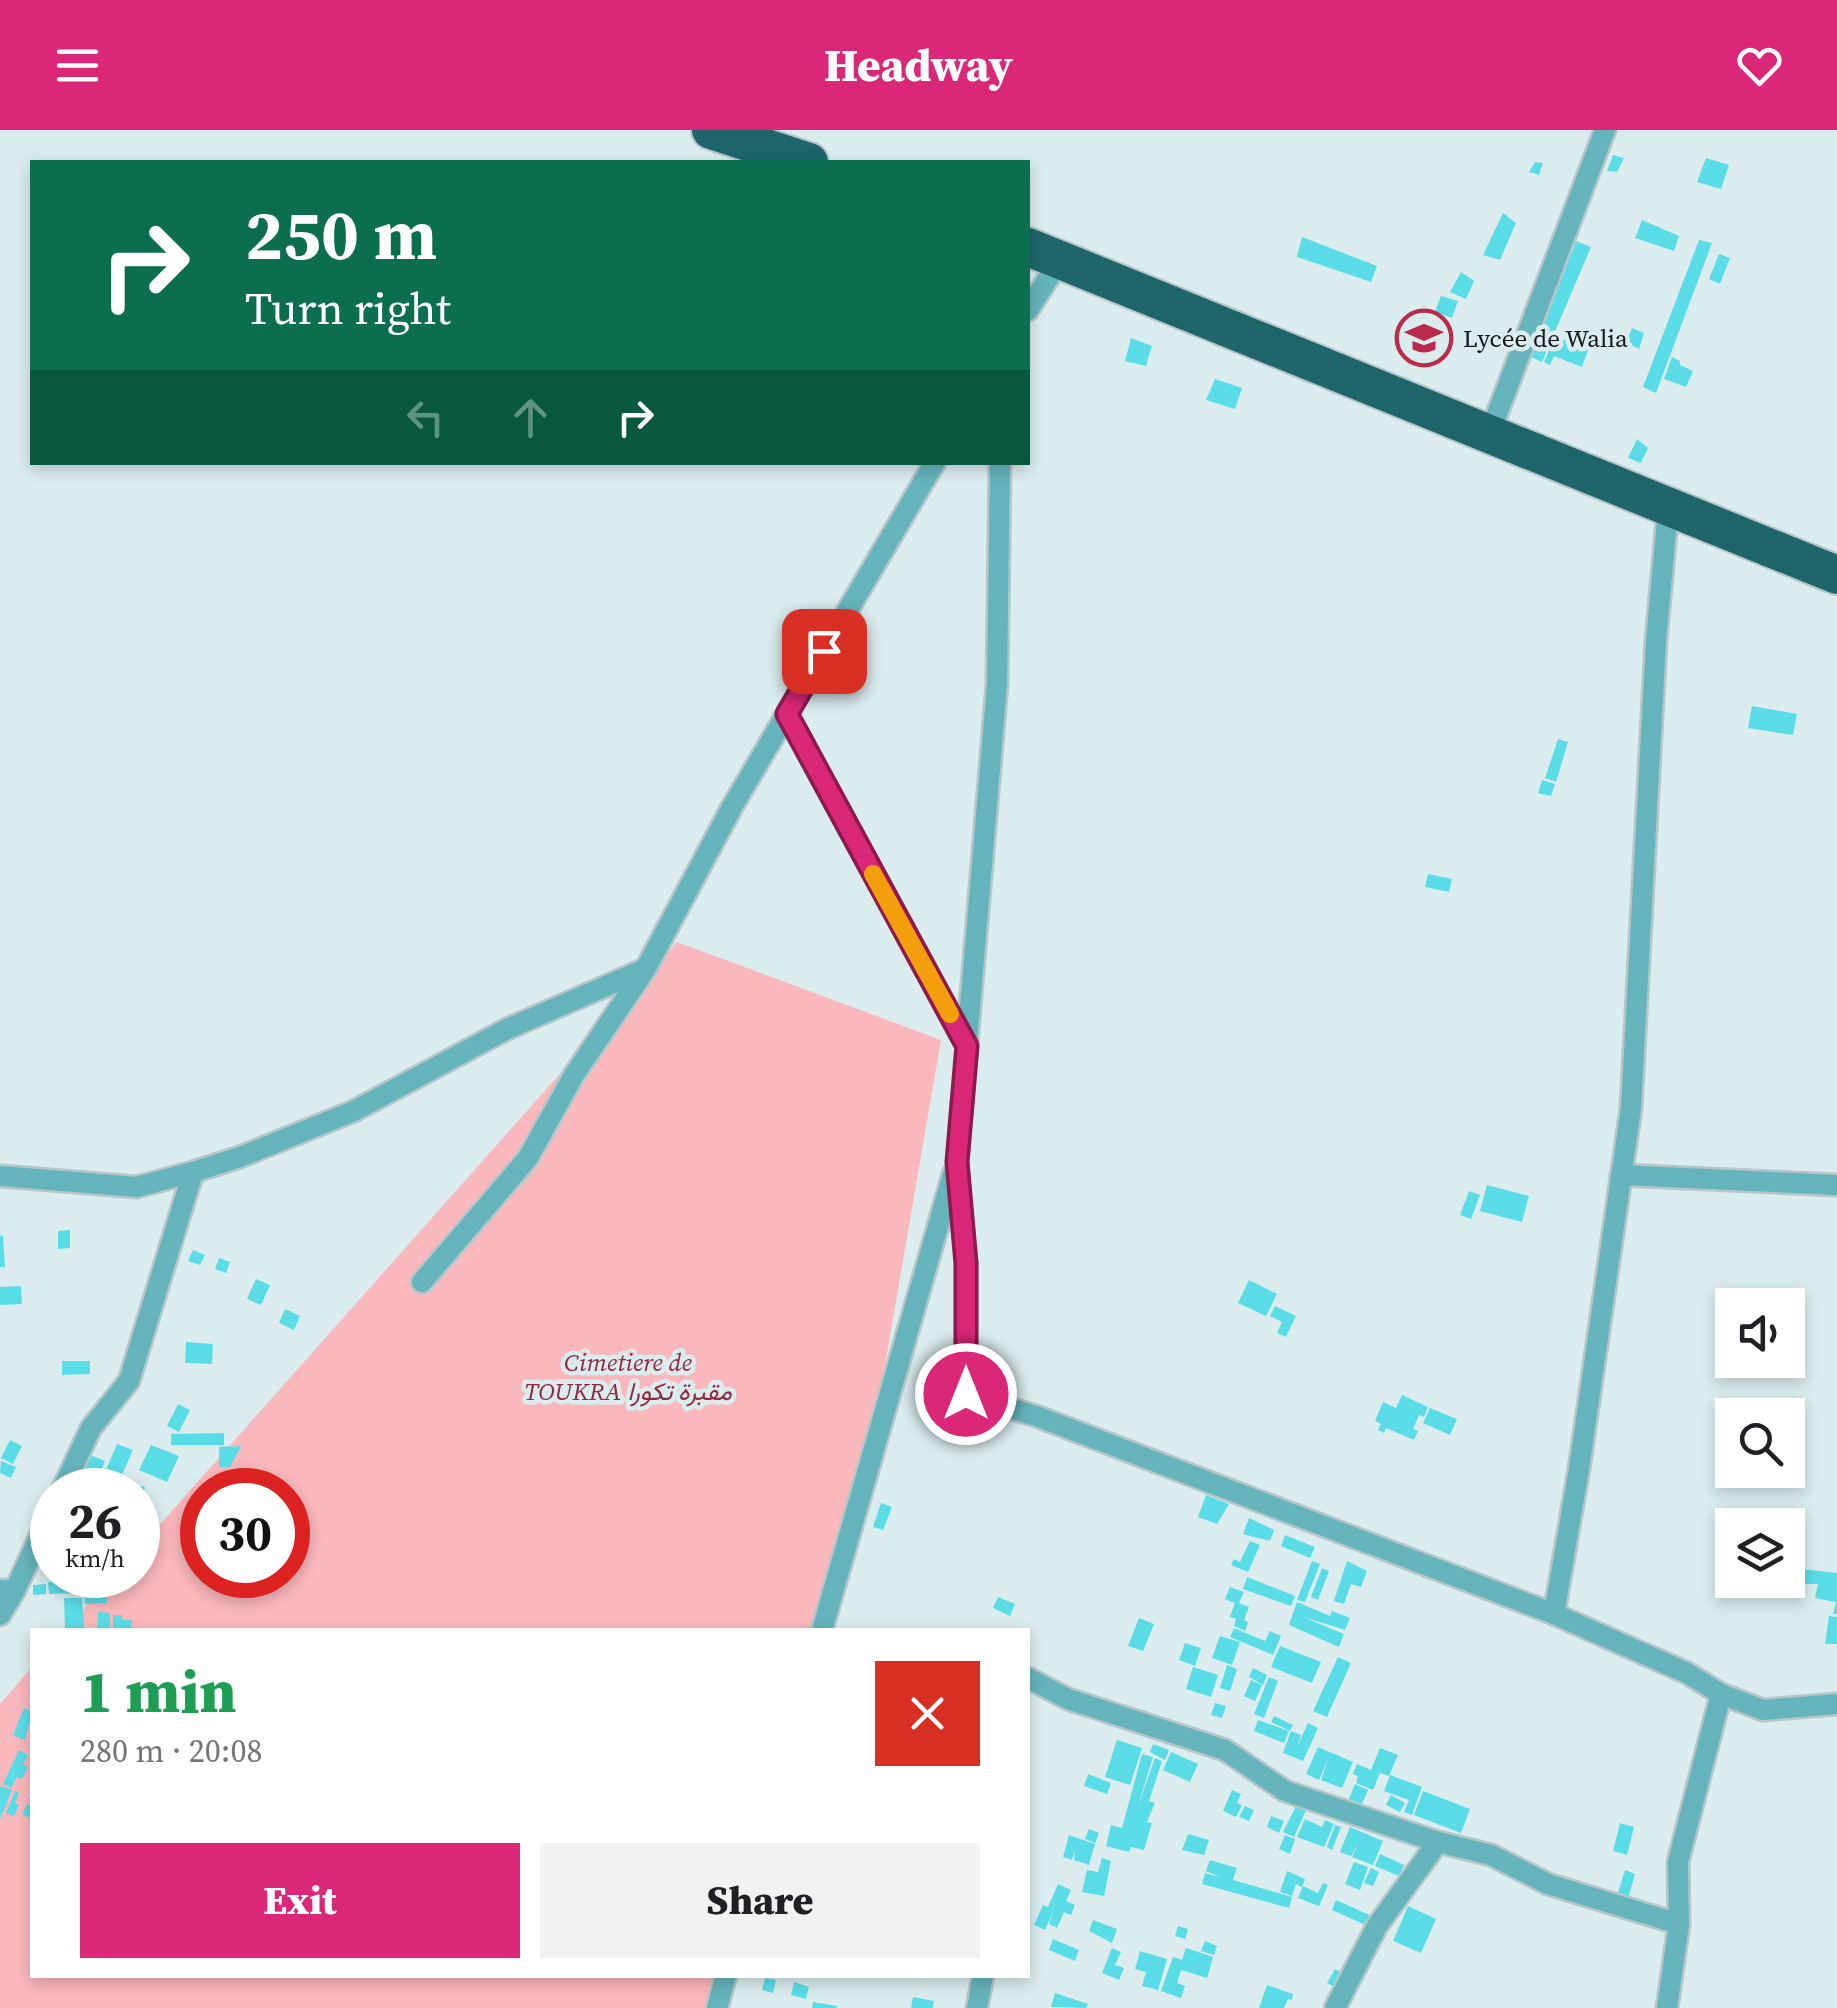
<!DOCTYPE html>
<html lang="en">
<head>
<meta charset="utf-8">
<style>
	:root { --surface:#fff; --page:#f2f2f2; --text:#202124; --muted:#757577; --accent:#db2777 }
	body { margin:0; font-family:"Source Serif 4",Vazirmatn,serif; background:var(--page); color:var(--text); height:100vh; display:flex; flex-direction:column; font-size:38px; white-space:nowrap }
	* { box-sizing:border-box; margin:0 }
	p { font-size:32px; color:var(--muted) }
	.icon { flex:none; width:55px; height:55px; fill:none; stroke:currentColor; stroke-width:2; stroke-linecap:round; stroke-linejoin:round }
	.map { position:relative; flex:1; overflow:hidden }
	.side { position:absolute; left:30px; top:1498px; width:1000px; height:350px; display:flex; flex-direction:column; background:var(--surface); border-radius:0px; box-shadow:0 5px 15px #0003 }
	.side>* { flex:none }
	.hud { position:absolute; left:30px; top:30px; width:1000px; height:305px; border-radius:0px; box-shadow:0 5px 15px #0003; background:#0b6e4f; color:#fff; overflow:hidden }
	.fabs { position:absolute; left:1715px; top:1158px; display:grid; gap:20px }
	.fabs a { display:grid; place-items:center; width:90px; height:90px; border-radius:0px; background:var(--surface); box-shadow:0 5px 15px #0003; font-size:50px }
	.speed { position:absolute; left:30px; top:1338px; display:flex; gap:20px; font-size:50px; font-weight:700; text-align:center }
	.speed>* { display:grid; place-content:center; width:130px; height:130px; border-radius:50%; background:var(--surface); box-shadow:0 5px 15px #0003; line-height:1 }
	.speed small { font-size:25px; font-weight:400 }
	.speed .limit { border:15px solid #d22; background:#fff; color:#111 }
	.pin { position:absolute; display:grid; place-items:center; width:85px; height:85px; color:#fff; margin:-42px; border-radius:20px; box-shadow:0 5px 15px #0006 }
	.me { position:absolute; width:110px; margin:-55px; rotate:0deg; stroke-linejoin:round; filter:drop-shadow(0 0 8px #0008) }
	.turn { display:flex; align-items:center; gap:35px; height:210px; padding:0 50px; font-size:45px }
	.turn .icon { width:130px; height:130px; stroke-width:2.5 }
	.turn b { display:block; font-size:70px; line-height:85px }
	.lanes { display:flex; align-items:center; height:95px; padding:0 50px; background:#0003; justify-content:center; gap:50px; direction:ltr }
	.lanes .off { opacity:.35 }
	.round { display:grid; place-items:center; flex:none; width:105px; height:105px; border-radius:0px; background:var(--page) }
	.headline { display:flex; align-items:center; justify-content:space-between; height:170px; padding:0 50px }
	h1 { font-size:60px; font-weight:800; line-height:75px; color:#1e9e55 }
	.primary-button { display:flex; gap:20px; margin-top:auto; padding:20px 50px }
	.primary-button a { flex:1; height:115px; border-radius:0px; background:var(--accent); color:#fff; font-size:40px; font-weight:800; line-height:115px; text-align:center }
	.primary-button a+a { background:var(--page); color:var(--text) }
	header { display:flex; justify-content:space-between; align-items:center; height:130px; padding:0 50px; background:var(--accent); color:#fff; font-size:45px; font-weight:800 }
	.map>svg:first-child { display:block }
</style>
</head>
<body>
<header><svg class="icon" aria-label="menu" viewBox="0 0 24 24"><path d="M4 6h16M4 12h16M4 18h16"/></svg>Headway<svg class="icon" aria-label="heart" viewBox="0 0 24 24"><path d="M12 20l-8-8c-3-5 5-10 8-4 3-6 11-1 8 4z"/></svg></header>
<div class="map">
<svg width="1837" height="1878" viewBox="0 0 1837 1878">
	<rect width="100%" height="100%" fill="#daecee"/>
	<!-- green -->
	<g fill="#fab7bc" fill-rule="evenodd">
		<path d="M677,812l264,98 -92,534 -18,56h-766l49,-55h24v-26zM202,1360h86v85h-86z"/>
		<polygon points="32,1537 32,1845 722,1845 712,1878 0,1878 0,1574"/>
	</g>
	<!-- building -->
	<g fill="#5adce7">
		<polygon points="1613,25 1624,28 1617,42 1607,41"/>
		<polygon points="1706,28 1729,35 1721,59 1697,52"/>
		<polygon points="1535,32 1543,33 1539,45 1529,42"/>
		<polygon points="1503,83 1516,93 1500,130 1483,125"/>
		<polygon points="1642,90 1679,106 1674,121 1635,108"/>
		<polygon points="1302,107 1377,136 1371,152 1297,127"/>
		<polygon points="1699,110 1712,113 1656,263 1643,257"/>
		<polygon points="1576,111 1591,117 1542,232 1531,227"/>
		<polygon points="1719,124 1730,128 1720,154 1709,149"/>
		<polygon points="1461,142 1474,151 1466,169 1450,162"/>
		<polygon points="1441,166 1458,171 1452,188 1435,182"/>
		<polygon points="1632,198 1644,203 1639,219 1626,213"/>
		<polygon points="1555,207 1589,217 1582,237 1554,226 1550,235 1544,232"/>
		<polygon points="1131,208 1152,216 1146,236 1125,231"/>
		<polygon points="1672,227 1680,231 1680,235 1693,241 1686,257 1664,249"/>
		<polygon points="1215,249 1242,258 1235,279 1206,270"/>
		<polygon points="1637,309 1648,318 1641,333 1628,328"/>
		<polygon points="1752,576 1797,584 1793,605 1748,598"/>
		<polygon points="1558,609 1568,612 1556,652 1545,648"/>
		<polygon points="1542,650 1555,654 1551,666 1538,663"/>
		<polygon points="1428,744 1452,749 1449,762 1425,757"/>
		<polygon points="1487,1055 1529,1066 1522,1092 1480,1081"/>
		<polygon points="1469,1061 1480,1065 1471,1089 1460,1085"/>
		<polygon points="70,1100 70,1118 58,1119 58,1101"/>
		<polygon points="0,1106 3,1106 5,1137 0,1137"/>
		<polygon points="193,1120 205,1125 200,1135 188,1131"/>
		<polygon points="219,1128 230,1132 226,1143 215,1139"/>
		<polygon points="256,1149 270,1155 261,1175 247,1169"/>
		<polygon points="1249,1150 1277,1164 1266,1186 1238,1173"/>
		<polygon points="21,1156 22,1174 0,1175 0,1157"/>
		<polygon points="1275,1176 1296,1186 1286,1207 1277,1203 1282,1192 1270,1186"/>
		<polygon points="285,1179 300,1186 294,1200 279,1193"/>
		<polygon points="186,1212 213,1214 212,1234 185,1233"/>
		<polygon points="62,1231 90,1231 90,1244 62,1245"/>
		<polygon points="1402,1265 1428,1277 1424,1287 1419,1285 1413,1299 1418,1301 1414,1310 1386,1298 1384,1303 1378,1300 1381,1294 1375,1291 1383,1272 1396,1278"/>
		<polygon points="178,1274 190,1280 179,1302 167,1296"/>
		<polygon points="1430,1278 1457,1289 1450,1305 1423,1293"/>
		<polygon points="224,1303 224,1315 171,1315 171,1304"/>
		<polygon points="10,1310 22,1316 13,1334 1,1328"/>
		<polygon points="117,1314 133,1320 120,1349 105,1342"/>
		<polygon points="151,1315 179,1326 167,1352 139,1340"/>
		<polygon points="241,1316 230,1337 219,1337 219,1317"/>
		<polygon points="90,1325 105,1331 96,1352 81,1346"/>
		<polygon points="1,1331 16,1337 11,1348 0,1343"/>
		<polygon points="126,1353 145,1357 139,1382 138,1360 124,1360"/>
		<polygon points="1206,1365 1229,1374 1217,1394 1198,1387"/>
		<polygon points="881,1373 892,1377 883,1400 873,1397"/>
		<polygon points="1249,1388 1274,1400 1270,1411 1243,1404"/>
		<polygon points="150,1401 151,1424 138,1425 138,1402"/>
		<polygon points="1285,1405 1315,1417 1310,1428 1281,1416"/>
		<polygon points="1250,1411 1260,1415 1248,1442 1231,1435 1234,1429 1240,1432"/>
		<polygon points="1312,1431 1320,1434 1305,1472 1297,1470"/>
		<polygon points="1347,1431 1367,1441 1361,1457 1351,1454 1344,1474 1334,1471"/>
		<polygon points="1322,1438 1329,1441 1318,1470 1311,1467"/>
		<polygon points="1801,1439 1837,1443 1837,1484 1833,1484 1836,1472 1815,1468 1818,1454 1801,1454"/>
		<polygon points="77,1445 93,1445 94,1463 106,1463 107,1473 85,1474 84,1463 49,1464 48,1452 77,1451"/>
		<polygon points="1247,1447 1295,1466 1291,1476 1243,1459"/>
		<polygon points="46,1454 46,1464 33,1465 33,1455"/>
		<polygon points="1230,1457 1244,1462 1239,1473 1249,1477 1244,1490 1248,1492 1245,1501 1234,1496 1236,1489 1230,1487 1235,1473 1225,1469"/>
		<polygon points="998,1467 1015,1474 1010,1486 993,1478"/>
		<polygon points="64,1468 82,1468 84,1500 65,1500"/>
		<polygon points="1297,1472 1330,1486 1332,1481 1350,1488 1345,1500 1303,1487 1344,1504 1339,1517 1289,1495"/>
		<polygon points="98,1482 110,1483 110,1500 97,1500"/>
		<polygon points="113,1485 122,1485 122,1490 132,1490 131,1500 113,1500"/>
		<polygon points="1829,1486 1837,1487 1837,1514 1825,1514"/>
		<polygon points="1139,1488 1154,1494 1143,1521 1128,1516"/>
		<polygon points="1234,1498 1265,1511 1270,1501 1281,1506 1273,1525 1230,1507"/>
		<polygon points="1220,1506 1240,1512 1232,1535 1212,1528"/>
		<polygon points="1185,1513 1201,1518 1195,1536 1179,1530"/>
		<polygon points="1280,1516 1321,1532 1312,1553 1271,1537"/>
		<polygon points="1338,1527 1351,1533 1327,1587 1313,1581"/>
		<polygon points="1227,1535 1237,1539 1230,1561 1220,1558"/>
		<polygon points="1193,1537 1218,1545 1211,1567 1186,1559"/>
		<polygon points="1253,1538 1267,1545 1263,1555 1249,1547"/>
		<polygon points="1269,1547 1278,1551 1264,1588 1254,1584"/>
		<polygon points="1251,1550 1262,1555 1255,1571 1244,1566"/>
		<polygon points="1215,1573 1226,1576 1222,1588 1211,1585"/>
		<polygon points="24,1578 32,1582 25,1610 13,1605"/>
		<polygon points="1274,1586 1293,1595 1290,1601 1271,1592"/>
		<polygon points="1258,1590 1289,1601 1284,1613 1254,1601"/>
		<polygon points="1308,1593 1318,1598 1303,1631 1283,1623 1291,1601 1301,1605 1297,1617"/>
		<polygon points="1117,1610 1142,1618 1130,1655 1105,1647"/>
		<polygon points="1153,1614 1169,1620 1165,1630 1150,1622"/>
		<polygon points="1318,1617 1353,1632 1342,1658 1321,1650 1328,1630 1319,1650 1306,1644"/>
		<polygon points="1380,1618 1398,1625 1389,1646 1380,1643 1373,1660 1356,1653 1358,1646 1353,1644 1357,1634 1371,1640"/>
		<polygon points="19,1620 28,1625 23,1634 28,1637 22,1649 17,1647 11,1658 3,1654"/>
		<polygon points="1171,1622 1198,1634 1190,1652 1163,1640"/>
		<polygon points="1142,1624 1153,1627 1138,1676 1155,1628 1162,1631 1149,1671 1155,1673 1147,1692 1152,1693 1144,1720 1131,1717 1129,1722 1106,1716 1111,1695 1122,1698"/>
		<polygon points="1088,1644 1111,1653 1107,1664 1084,1656"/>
		<polygon points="1390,1645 1422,1657 1412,1685 1404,1682 1409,1670 1384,1661"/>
		<polygon points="1355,1654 1368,1660 1362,1674 1349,1669"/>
		<polygon points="1,1656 12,1660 0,1689 0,1658"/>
		<polygon points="1232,1660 1241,1664 1237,1673 1242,1675 1236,1687 1223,1681"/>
		<polygon points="15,1661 19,1663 15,1673 19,1675 14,1686 6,1683"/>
		<polygon points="1423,1661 1470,1679 1461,1703 1414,1685"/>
		<polygon points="1391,1665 1405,1673 1400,1682 1386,1675"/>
		<polygon points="27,1674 32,1676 32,1689 22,1684"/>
		<polygon points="1245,1676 1254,1680 1249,1691 1239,1687"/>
		<polygon points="1296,1676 1306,1680 1294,1707 1283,1702"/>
		<polygon points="1271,1686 1284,1691 1279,1703 1267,1697"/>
		<polygon points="1305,1689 1322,1697 1325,1690 1334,1694 1324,1717 1297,1707"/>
		<polygon points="1620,1693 1634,1697 1627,1725 1613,1721"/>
		<polygon points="1335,1695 1341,1697 1332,1720 1327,1717"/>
		<polygon points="1350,1697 1383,1711 1373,1735 1352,1727 1358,1714 1351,1726 1340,1722"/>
		<polygon points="1089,1699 1099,1703 1095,1713 1085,1709"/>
		<polygon points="1188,1704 1209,1710 1204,1725 1182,1720"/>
		<polygon points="1069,1705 1095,1714 1089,1735 1074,1730 1075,1719 1072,1730 1063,1727"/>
		<polygon points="1285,1705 1295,1709 1290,1724 1279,1719"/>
		<polygon points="1380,1724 1404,1735 1399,1746 1375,1736"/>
		<polygon points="1102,1728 1111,1731 1104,1766 1082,1762 1087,1740 1098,1742"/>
		<polygon points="1210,1730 1237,1738 1233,1750 1292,1767 1289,1778 1202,1754 1205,1743 1220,1747 1206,1741"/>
		<polygon points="1354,1732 1368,1737 1360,1760 1345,1754"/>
		<polygon points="1371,1738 1379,1742 1373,1756 1364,1753"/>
		<polygon points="1625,1740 1635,1744 1628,1769 1617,1766"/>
		<polygon points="1287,1741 1305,1749 1302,1757 1296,1754 1292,1766 1280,1762"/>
		<polygon points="1323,1753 1328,1755 1319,1776 1298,1768 1303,1756 1318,1763"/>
		<polygon points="1058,1754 1071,1760 1066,1771 1075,1775 1071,1785 1064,1782 1057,1798 1049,1794 1054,1780 1045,1800 1034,1795 1043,1775 1048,1777"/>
		<polygon points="1336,1770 1374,1787 1370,1797 1332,1780"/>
		<polygon points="1408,1776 1436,1789 1421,1823 1393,1811"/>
		<polygon points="1093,1790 1117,1799 1112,1813 1089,1801"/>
		<polygon points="1178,1796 1188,1799 1185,1809 1175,1806"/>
		<polygon points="1053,1809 1079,1820 1075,1831 1049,1820"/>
		<polygon points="1205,1811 1217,1816 1214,1825 1201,1821"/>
		<polygon points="1112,1818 1121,1822 1115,1835 1124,1838 1119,1850 1102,1843"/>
		<polygon points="1186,1818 1213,1827 1207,1848 1181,1840 1177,1853 1185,1856 1181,1868 1161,1861 1173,1827 1182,1830"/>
		<polygon points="1140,1821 1167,1829 1158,1860 1142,1856 1146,1842 1135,1839"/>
		<polygon points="1335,1839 1345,1844 1338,1859 1327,1853"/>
		<polygon points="765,1848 776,1850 773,1863 762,1860"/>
		<polygon points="794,1852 809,1857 806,1869 791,1865"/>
		<polygon points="1267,1855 1293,1864 1292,1870 1288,1869 1284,1878 1259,1878"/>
		<polygon points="1055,1863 1088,1874 1086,1878 1051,1877"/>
		<polygon points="913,1867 934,1871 933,1878 911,1878"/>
		<polygon points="813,1872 837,1876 837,1878 812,1878"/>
	</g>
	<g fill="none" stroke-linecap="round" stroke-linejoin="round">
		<!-- street casing -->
		<g stroke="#b6c6c8" stroke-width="25">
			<g id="street">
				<polyline points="1028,180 1060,130"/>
				<polyline points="1489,305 1605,0"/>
				<polyline points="1000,332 997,554 957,1033 966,1133 966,1265 1036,1286 1554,1484 1687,1543 1721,1564 1763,1580 1837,1574"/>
				<polyline points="787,584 966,914"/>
				<polyline points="1621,1045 1837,1055"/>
				<polyline points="0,1046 137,1057 193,1042 240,1027 354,981 507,899 643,840"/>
				<polyline points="422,1152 528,1028 574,945 645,840 732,677 935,332"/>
				<polyline points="62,1360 91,1298 129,1251 193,1042"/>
				<polyline points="0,1460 15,1460 52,1380"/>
				<polyline points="1554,1484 1579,1339 1631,978 1656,511 1668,379"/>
				<polyline points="0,1485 15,1460"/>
				<polyline points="822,1500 953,1044"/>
				<polyline points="1028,1548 1068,1569 1225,1620 1285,1661 1438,1712 1491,1725 1548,1754 1679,1794"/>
				<polyline points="717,1878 726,1845"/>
				<polyline points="977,1878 983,1845"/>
				<polyline points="1335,1878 1377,1796 1438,1712"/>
				<polyline points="1667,1878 1679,1794 1678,1732 1721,1564"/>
			</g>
		</g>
		<!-- highway casing -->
		<g stroke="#b6c6c8" stroke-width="42">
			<g id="highway">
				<polyline points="711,0 809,32"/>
				<polyline points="1028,117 1837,445"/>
			</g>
		</g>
		<!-- street -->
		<use href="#street" stroke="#65b4bb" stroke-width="20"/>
		<!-- highway -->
		<use href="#highway" stroke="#1e666c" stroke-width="38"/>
	</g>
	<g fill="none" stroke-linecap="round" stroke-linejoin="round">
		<!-- route casing -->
		<g stroke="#8e194d" stroke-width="25">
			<polyline id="route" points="824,521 787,584 967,916 957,1032 966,1133 966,1264"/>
		</g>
		<!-- route -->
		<use href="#route" stroke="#db2777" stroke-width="18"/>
		<!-- slow -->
		<polyline stroke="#f59e0b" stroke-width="18" points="873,744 950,884"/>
	</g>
	<!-- icons -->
	<defs>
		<g id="school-ring" transform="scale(2.875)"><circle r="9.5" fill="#daecee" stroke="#bb2a4a" stroke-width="1.5"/><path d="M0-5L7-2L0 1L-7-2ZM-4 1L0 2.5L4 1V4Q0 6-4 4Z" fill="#bb2a4a"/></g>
	</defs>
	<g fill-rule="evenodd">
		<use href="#school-ring" x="1424" y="208"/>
	</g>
	<g text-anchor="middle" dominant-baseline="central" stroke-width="9" stroke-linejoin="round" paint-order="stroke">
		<!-- poi labels -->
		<g font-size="25" fill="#121819" stroke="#daecee" text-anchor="start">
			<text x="1463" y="208">Lycée de Walia</text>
		</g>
		<!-- park labels -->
		<g font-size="25" font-style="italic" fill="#95283e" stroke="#daecee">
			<text x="628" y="1232">Cimetiere de<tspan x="628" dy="29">TOUKRA مقبرة تكورا</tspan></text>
		</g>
	</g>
</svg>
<div class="fabs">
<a><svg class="icon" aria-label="sound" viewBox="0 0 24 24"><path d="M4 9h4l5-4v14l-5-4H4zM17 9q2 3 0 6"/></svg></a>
<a><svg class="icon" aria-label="search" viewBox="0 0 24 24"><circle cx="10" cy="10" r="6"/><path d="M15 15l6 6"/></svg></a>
<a><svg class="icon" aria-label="layers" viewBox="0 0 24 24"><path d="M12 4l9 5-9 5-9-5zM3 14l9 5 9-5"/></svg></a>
</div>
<div class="speed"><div>26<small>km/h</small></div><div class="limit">30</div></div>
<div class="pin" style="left:824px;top:521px;background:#d93025"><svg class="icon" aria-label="arrive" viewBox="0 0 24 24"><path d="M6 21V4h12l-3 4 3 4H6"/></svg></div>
<svg class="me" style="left:966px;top:1264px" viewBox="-20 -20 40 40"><circle r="17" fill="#db2777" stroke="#fff" stroke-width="3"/><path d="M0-11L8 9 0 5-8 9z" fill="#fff"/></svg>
<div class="hud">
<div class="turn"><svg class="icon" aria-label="right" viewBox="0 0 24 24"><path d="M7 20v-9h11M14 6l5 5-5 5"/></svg><div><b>250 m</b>Turn right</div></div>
<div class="lanes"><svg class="icon off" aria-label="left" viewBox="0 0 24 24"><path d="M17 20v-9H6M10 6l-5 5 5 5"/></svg><svg class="icon off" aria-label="ahead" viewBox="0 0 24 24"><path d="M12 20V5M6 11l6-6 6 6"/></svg><svg class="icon" aria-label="right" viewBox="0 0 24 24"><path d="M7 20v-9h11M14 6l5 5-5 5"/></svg></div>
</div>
<section class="side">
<div class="headline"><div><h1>1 min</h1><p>280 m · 20:08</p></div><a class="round" style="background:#d93025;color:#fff"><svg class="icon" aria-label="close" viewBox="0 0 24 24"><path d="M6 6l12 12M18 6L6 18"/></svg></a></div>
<div class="primary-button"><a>Exit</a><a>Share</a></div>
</section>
</div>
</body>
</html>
